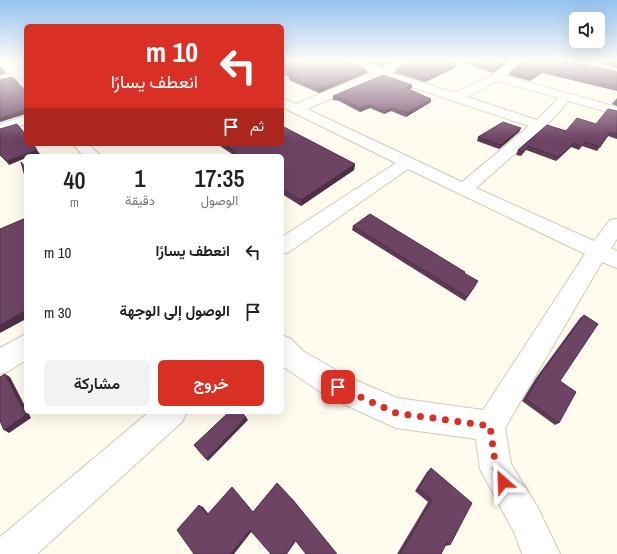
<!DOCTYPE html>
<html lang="ar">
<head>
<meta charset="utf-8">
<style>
	:root { --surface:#fff; --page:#f2f2f2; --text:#202124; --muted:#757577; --accent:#d93025 }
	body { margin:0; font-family:"Archivo Narrow",Vazirmatn,sans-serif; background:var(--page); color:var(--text); direction:rtl; height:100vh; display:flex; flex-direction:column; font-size:15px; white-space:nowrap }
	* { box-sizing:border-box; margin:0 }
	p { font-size:13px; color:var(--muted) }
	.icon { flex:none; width:22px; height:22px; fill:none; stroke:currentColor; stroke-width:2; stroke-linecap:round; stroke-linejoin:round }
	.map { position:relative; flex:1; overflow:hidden; direction:ltr }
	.panel { position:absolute; left:24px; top:154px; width:260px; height:260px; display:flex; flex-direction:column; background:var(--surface); border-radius:6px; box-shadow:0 4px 16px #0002; direction:rtl }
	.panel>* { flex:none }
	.banner { position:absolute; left:24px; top:24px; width:260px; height:122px; border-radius:6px; box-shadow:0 4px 16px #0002; direction:rtl; background:#d93025; color:#fff; overflow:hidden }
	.fabs { position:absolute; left:569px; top:12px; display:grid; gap:8px }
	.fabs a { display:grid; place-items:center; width:36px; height:36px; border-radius:6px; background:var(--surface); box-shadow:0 4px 16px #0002; font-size:20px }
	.pin { position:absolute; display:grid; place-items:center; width:34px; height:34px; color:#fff; margin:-17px; border-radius:8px; box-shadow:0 2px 6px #0006 }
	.me { position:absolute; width:44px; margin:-22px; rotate:335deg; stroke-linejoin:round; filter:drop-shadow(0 0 3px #0008) }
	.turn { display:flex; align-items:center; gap:14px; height:84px; padding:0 20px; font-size:18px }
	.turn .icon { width:52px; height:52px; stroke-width:2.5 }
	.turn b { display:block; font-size:28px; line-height:34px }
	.then { display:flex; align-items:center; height:38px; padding:0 20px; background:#0003; gap:8px; font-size:15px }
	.eta { display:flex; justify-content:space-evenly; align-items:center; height:68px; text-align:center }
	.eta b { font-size:24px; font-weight:600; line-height:28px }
	.button { display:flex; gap:8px; margin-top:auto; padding:8px 20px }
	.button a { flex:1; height:46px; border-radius:6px; background:var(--accent); color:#fff; font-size:16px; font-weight:600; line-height:46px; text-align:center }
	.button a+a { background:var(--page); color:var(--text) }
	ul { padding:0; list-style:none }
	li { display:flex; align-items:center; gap:12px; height:60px; padding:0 20px }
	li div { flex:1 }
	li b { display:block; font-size:15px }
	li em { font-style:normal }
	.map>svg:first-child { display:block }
</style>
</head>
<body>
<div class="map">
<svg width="617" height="554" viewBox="0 0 617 554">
	<rect width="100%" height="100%" fill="#fffbef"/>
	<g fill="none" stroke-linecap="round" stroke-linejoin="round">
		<!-- minor casing -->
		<g stroke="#d0cab6" stroke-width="2">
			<g id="minor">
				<path d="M340,61h17l24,8 18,-8h15l-23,12 64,20 37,-18 21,-14h13l-21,15 112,31v8l-48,-14 -25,27 -68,60 118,53 16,-21 7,-1v20l-6,9 6,3v17l-15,-6 -97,166 6,36 27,44 22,46h-38l-8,-22 -34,-63 -4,-30 -80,-11 -68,-31 -46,-31v-31l9,4 12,12 45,26 49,21 86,12 102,-156 -177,-85 -119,83 -7,2v-17l114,-74 -114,-56v-9l14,6 75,-31zM382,77l147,49 -67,56 -155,-73zM497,81l62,17 -22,22 -70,-23z"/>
				<polygon points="567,61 587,61 617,69 617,75 568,63"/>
				<polygon points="26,69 26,75 0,82 0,76"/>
				<polygon points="26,116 26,124 0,132 0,124"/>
				<polygon points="73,144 88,144 101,156 83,156"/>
				<polygon points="26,334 26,360 9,371 0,374 0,348"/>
				<polygon points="149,412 187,412 182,422 37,554 0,554 0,537"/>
			</g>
		</g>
		<!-- minor -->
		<use href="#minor" fill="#fff" fill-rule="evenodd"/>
	</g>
	<!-- wall -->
	<g fill="#5f3a57">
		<polygon points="282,61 367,70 367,73 319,93 289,80 289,77 282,74"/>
		<polygon points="363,61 394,61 381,67"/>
		<polygon points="458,61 510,61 493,73"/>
		<polygon points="524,61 617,72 617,91 542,73 530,81 508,75 510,72"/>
		<polygon points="594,61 617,61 617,68"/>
		<polygon points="455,68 425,82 395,73 396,69"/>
		<polygon points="412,85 412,88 409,90 431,102 406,117 391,111 384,114 370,108 360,112 339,101 333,100 333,96"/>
		<polygon points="617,98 617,106 612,104"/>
		<polygon points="617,111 617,139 608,136 597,151 582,146 579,150 571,147 556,161 526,150 521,156 516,155 518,150 547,125 566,131 596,124"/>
		<polygon points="521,128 519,132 499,149 477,141 478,137"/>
		<polygon points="217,144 282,144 355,164 354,170 301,206 282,194 282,156 229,156 232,154"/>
		<polygon points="353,226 464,273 476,285 465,301 352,230"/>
		<polygon points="584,315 560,381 559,423 555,425 522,401 536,378 580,318"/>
		<polygon points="431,468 450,545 445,546 441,554 397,554 428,502 415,491 427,472"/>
	</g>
	<!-- shaded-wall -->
	<g fill="#4d3047">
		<polygon points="387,61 394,61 381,67 381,64"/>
		<polygon points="507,61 510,61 493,73 494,69"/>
		<polygon points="456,64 455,68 425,82 426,78"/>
		<polygon points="544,69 542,73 530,81 532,78"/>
		<polygon points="4,70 6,73 0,75 0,71"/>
		<polygon points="367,70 367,73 319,93 319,89"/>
		<polygon points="15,82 18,82 20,85 17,86"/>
		<polygon points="412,85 412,88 405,91 406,88"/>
		<polygon points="431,99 431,102 406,117 407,113"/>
		<polygon points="370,105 370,108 360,112 360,108"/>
		<polygon points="392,108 391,111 384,114 385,111"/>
		<polygon points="26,109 26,114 0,122 0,118"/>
		<polygon points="521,128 519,132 499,149 501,145"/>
		<polygon points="574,143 571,147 556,161 559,157"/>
		<polygon points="37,150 40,154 33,156 26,156 26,158 9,165 6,161"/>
		<polygon points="355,164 354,170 301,206 301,200"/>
		<polygon points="26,310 26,319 0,333 0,325"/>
		<polygon points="5,374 10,377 26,408 26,412 28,412 31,418 9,433 4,430"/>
		<polygon points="246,417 248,420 208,461 206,459"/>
		<polygon points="199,505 203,507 211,517 207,515"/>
		<polygon points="250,530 252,531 234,554 230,554"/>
		<polygon points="295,540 296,541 287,554 286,554"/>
	</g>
	<!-- building -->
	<g fill="#6e4465" stroke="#4d3047">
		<polygon points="282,61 346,61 367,70 319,89 289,76 293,75 282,70"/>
		<polygon points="374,61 387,61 381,64"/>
		<polygon points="410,61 447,61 456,64 426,78 396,69"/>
		<polygon points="468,61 507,61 494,69"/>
		<polygon points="524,61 572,61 617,72 617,87 544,69 532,78 510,72"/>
		<polygon points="609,61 617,61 617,64"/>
		<polygon points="0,66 4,70 0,71"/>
		<polygon points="383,75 412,85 406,88 431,99 407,113 392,108 385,111 370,105 360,108 340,98 333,96"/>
		<polygon points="12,77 18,82 15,82 26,90 26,109 0,118 0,80"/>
		<polygon points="608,109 617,111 617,134 610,132 600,147 585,142 582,146 574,143 559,157 528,146 523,152 518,150 547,125 566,131 577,118 596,124"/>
		<polygon points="503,122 521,128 501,145 478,137"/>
		<polygon points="17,124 26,135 26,144 33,144 37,150 6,161 0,155 0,129"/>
		<polygon points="282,126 355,164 301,200 282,189 282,156 229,156 236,152 224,144 282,144"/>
		<polygon points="21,162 26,168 26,180"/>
		<polygon points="370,214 465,272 464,273 478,281 467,297 353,226"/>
		<polygon points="26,218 26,300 24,301 26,305 26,310 0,325 0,229"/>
		<polygon points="584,315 598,324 560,381 576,392 559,423 526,399 540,375"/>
		<polygon points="5,374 26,415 4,430 0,421 0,377"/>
		<polygon points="229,412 241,412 246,417 206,459 194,445"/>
		<polygon points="431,468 472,503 450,545 447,542 441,554 400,554 432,500 419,488"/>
		<polygon points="277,483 293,500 337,554 306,554 295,540 286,554 271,554 250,530 230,554 194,554 177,530 199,505 207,515 232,487 253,512"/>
	</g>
	<!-- sky -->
	<linearGradient id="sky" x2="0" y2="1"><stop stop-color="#93c1ee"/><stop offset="0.44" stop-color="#fffdf8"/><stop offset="1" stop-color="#fffdf8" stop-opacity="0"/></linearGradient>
	<rect width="617" height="139" fill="url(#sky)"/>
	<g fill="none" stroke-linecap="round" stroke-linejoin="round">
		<!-- route -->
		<polyline stroke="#d93025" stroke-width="7" stroke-dasharray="0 12.6" points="338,387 396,413 490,426 496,469 503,482"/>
	</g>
</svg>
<div class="fabs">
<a><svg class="icon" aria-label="sound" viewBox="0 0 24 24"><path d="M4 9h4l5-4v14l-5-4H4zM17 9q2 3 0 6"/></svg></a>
</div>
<div class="pin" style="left:338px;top:387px;background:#d93025"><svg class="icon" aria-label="arrive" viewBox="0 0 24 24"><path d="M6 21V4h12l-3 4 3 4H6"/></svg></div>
<svg class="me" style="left:503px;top:482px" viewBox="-20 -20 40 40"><path d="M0-17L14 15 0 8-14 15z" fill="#d93025" stroke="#fff" stroke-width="4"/></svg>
<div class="banner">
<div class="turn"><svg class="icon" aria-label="left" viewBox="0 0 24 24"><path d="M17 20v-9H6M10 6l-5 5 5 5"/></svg><div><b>10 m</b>انعطف يسارًا</div></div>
<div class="then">ثم<svg class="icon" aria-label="arrive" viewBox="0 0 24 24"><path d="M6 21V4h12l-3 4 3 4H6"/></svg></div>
</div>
<section class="panel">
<div class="eta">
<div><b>17:35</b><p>الوصول</p></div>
<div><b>1</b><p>دقيقة</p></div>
<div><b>40</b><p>m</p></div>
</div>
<ul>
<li><svg class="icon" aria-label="left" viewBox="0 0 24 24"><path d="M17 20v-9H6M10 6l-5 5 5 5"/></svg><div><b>انعطف يسارًا</b></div><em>10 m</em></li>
<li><svg class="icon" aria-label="arrive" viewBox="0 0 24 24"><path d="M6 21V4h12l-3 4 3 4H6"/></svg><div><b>الوصول إلى الوجهة</b></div><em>30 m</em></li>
</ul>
<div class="button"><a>خروج</a><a>مشاركة</a></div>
</section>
</div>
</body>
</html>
